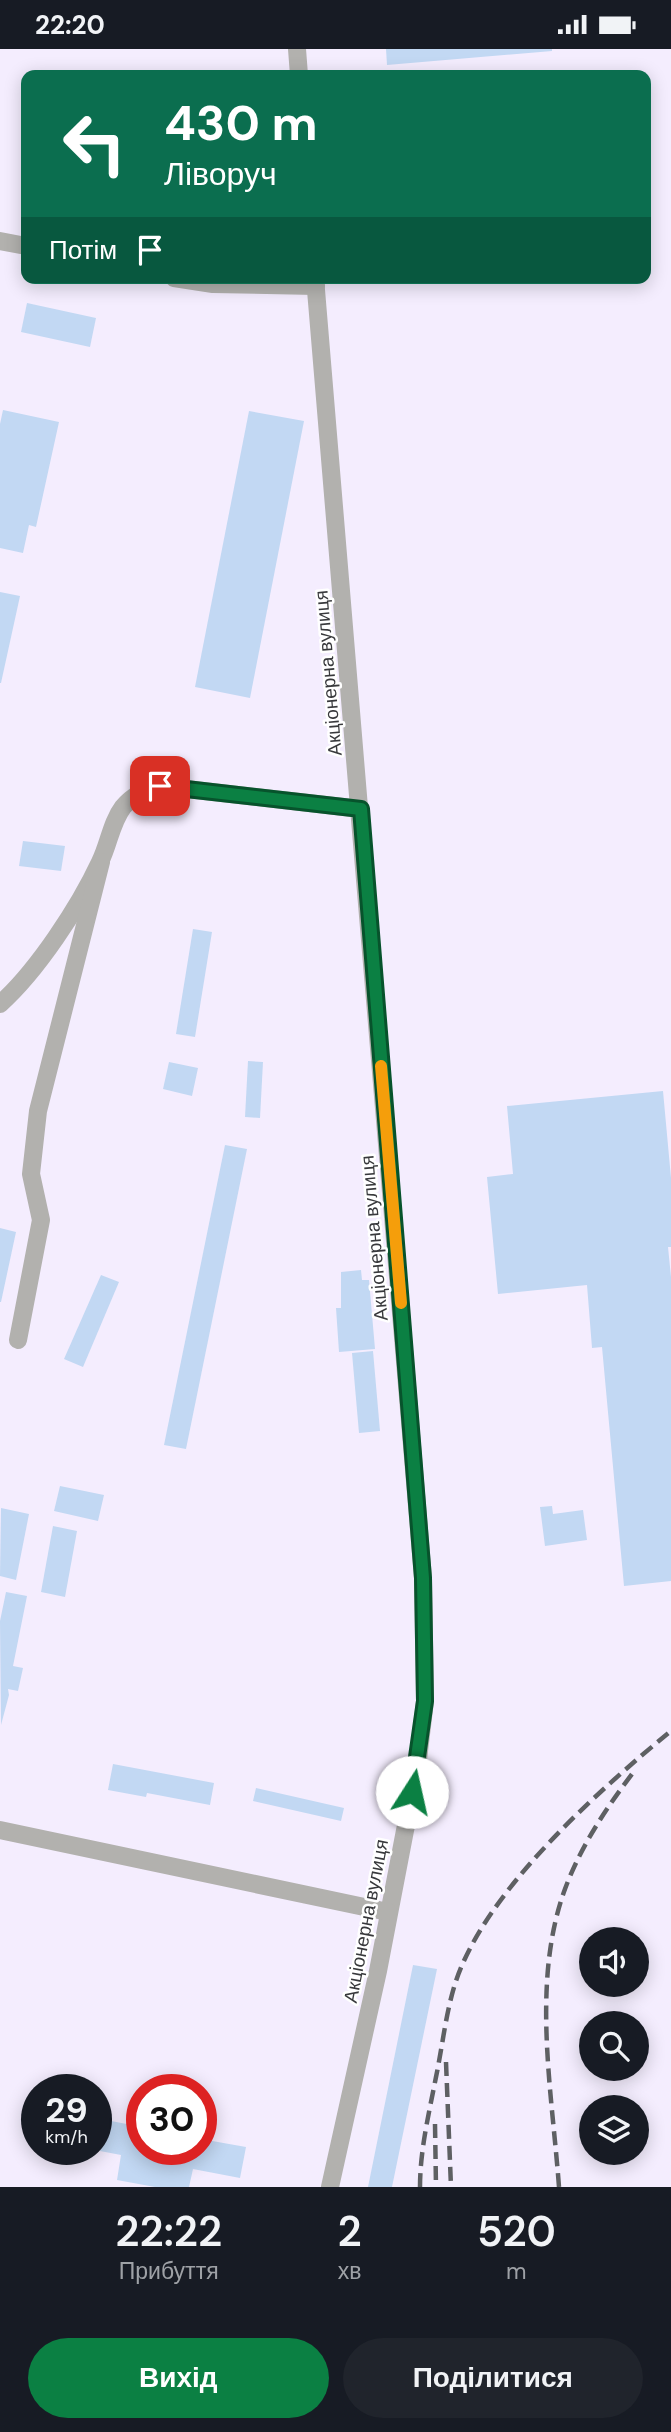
<!DOCTYPE html>
<html lang="uk">
<head>
<meta charset="utf-8">
<style>
	:root { --surface:#171b24; --page:#20242c; --text:#f1f3f6; --muted:#9ea1a6; --accent:#0b8043 }
	body { margin:0; font-family:"DM Sans",sans-serif; background:var(--page); color:var(--text); height:100vh; display:flex; flex-direction:column; font-size:26px; white-space:nowrap }
	* { box-sizing:border-box; margin:0 }
	p { font-size:23px; color:var(--muted) }
	.icon { flex:none; width:38px; height:38px; fill:none; stroke:currentColor; stroke-width:2; stroke-linecap:round; stroke-linejoin:round }
	.map { position:relative; height:2138px; overflow:hidden }
	.panel { display:flex; flex-direction:column; background:var(--surface); flex:1 }
	.panel>* { flex:none }
	.guide { position:absolute; left:21px; top:21px; width:630px; height:214px; border-radius:14px; box-shadow:0 4px 18px #0003; background:#0b6e4f; color:#fff; overflow:hidden }
	.fabs { position:absolute; left:579px; top:1878px; display:grid; gap:14px }
	.fabs a { display:grid; place-items:center; width:70px; height:70px; border-radius:50%; background:var(--surface); box-shadow:0 4px 18px #0003; font-size:35px }
	.speed { position:absolute; left:21px; top:2025px; display:flex; gap:14px; font-size:35px; font-weight:700; text-align:center }
	.speed>* { display:grid; place-content:center; width:91px; height:91px; border-radius:50%; background:var(--surface); box-shadow:0 4px 18px #0003; line-height:1 }
	.speed small { font-size:18px; font-weight:400 }
	.speed .limit { border:10px solid #d22; background:#fff; color:#111 }
	.pin { position:absolute; display:grid; place-items:center; width:60px; height:60px; color:#fff; margin:-30px; border-radius:14px; box-shadow:0 4px 10px #0006 }
	.me { position:absolute; width:77px; margin:-38px; rotate:10deg; stroke-linejoin:round; filter:drop-shadow(0 0 5px #0008) }
	.turn { display:flex; align-items:center; gap:24px; height:147px; padding:0 28px; font-size:32px }
	.turn .icon { width:91px; height:91px; stroke-width:2.5 }
	.turn b { display:block; font-size:49px; line-height:60px }
	.then { display:flex; align-items:center; height:66px; padding:0 28px; background:#0003; gap:14px; font-size:26px }
	.eta { display:flex; justify-content:space-evenly; align-items:center; height:119px; text-align:center }
	.eta b { font-size:42px; font-weight:600; line-height:49px }
	.action { display:flex; gap:14px; margin-top:auto; padding:14px 28px }
	.action a { flex:1; height:80px; border-radius:42px; background:var(--accent); color:#fff; font-size:28px; font-weight:600; line-height:80px; text-align:center }
	.action a+a { background:var(--page); color:var(--text) }
	.status { display:flex; justify-content:space-between; align-items:center; height:49px; padding:0 35px; background:var(--surface); direction:ltr }
	.status svg { height:19px; fill:currentColor }
	.map>svg:first-child { display:block }
</style>
</head>
<body>
<div class="status"><b>22:20</b><svg viewBox="0 0 49 12"><path d="M0 12V9h3v3zM5 12V6h3v6zM10 12V3h3v9zM15 12V0h3v12zM26 1h20v11H26zM47 4h2v5h-2z"/></svg></div>
<div class="map">
<svg width="671" height="2138" viewBox="0 0 671 2138">
	<rect width="100%" height="100%" fill="#f8fbff"/>
	<!-- industrial -->
	<path fill="#f4edfe" fill-rule="evenodd" d="M0,0h671v2138h-671zM26,26h620v203h-620zM592,1890h45v46h-45zM592,1974h45v46h-45zM37,2040h59v60h-59zM142,2040h59v60h-59zM592,2058h45v46h-45z"/>
	<!-- building -->
	<g fill="#c2d8f3">
		<polygon points="386,0 552,0 552,2 387,16"/>
		<polygon points="27,254 96,269 90,298 21,283"/>
		<polygon points="3,361 59,373 36,478 29,476 23,504 0,499 0,375"/>
		<polygon points="249,362 304,372 250,649 195,638"/>
		<polygon points="0,543 20,547 1,634 0,634"/>
		<polygon points="23,792 65,797 61,822 19,817"/>
		<polygon points="193,880 212,883 195,988 176,985"/>
		<polygon points="248,1012 263,1013 260,1069 245,1068"/>
		<polygon points="169,1013 198,1019 192,1047 163,1040"/>
		<polygon points="663,1042 671,1129 671,1198 668,1198 671,1228 671,1532 624,1537 602,1298 592,1299 587,1236 498,1245 487,1128 513,1125 507,1057"/>
		<polygon points="225,1096 247,1100 186,1400 164,1396"/>
		<polygon points="0,1179 16,1183 1,1253 0,1253"/>
		<polygon points="361,1221 362,1231 369,1231 375,1300 339,1303 336,1259 341,1259 341,1223"/>
		<polygon points="101,1226 119,1233 83,1318 64,1310"/>
		<polygon points="373,1302 380,1382 359,1384 352,1304"/>
		<polygon points="60,1437 104,1446 98,1472 54,1462"/>
		<polygon points="552,1457 553,1465 583,1461 587,1491 545,1497 540,1458"/>
		<polygon points="1,1459 29,1465 16,1531 0,1527"/>
		<polygon points="53,1477 77,1482 65,1548 41,1543"/>
		<polygon points="6,1543 27,1547 13,1617 23,1619 18,1642 8,1640 9,1646 1,1676 0,1572"/>
		<polygon points="113,1715 214,1734 210,1756 147,1744 146,1748 108,1741"/>
		<polygon points="256,1739 344,1759 341,1772 253,1752"/>
		<polygon points="413,1916 437,1920 392,2138 368,2138"/>
		<polygon points="106,2071 142,2078 142,2100 201,2100 201,2090 246,2098 240,2129 193,2120 189,2138 155,2138 117,2131 121,2106 100,2102"/>
	</g>
	<g fill="none" stroke-linecap="round" stroke-linejoin="round">
		<!-- minor -->
		<g stroke="#b2b1ae" stroke-width="18">
			<polyline points="297,0 299,26"/>
			<polyline points="0,192 26,197"/>
			<polyline points="174,229 213,235 316,237"/>
			<polyline points="315,229 423,1529 425,1652 417,1719 378,1922 330,2138"/>
			<path d="M0,955c37,-33 79,-97 100,-142 9,-18 11,-39 23,-55 10,-12 22,-18 37,-21l201,23"/>
			<polyline points="18,1291 41,1171 31,1125 38,1062 101,813"/>
			<polyline points="0,1781 388,1863"/>
		</g>
		<!-- rail -->
		<g stroke="#5e6063" stroke-width="4.5" stroke-dasharray="14 7" stroke-linecap="butt">
			<polyline points="446,2013 451,2138"/>
			<polyline points="435,2075 436,2138"/>
			<path d="M420,2138c0,-37 9,-74 16,-110 8,-38 11,-79 27,-114 37,-84 137,-174 208,-232"/>
			<path d="M559,2138c-7,-96 -28,-205 6,-298 16,-43 40,-79 67,-115"/>
		</g>
	</g>
	<g fill="none" stroke-linecap="round" stroke-linejoin="round">
		<!-- route casing -->
		<g stroke="#07532c" stroke-width="18">
			<polyline id="route" points="160,737 361,760 423,1529 425,1652 412,1743"/>
		</g>
		<!-- route -->
		<use href="#route" stroke="#0b8043" stroke-width="12"/>
		<!-- slow -->
		<polyline stroke="#f59e0b" stroke-width="12" points="381,1017 401,1254"/>
	</g>
	<g text-anchor="middle" dominant-baseline="central" stroke-width="5" stroke-linejoin="round" paint-order="stroke">
		<!-- street labels -->
		<g font-size="19" fill="#38393c" stroke="#fff">
			<text transform="translate(328 624) rotate(-95)">Акціонерна вулиця</text>
			<text transform="translate(374 1189) rotate(-95)">Акціонерна вулиця</text>
			<text transform="translate(366 1872) rotate(-79)">Акціонерна вулиця</text>
		</g>
	</g>
</svg>
<div class="fabs">
<a><svg class="icon" aria-label="sound" viewBox="0 0 24 24"><path d="M4 9h4l5-4v14l-5-4H4zM17 9q2 3 0 6"/></svg></a>
<a><svg class="icon" aria-label="search" viewBox="0 0 24 24"><circle cx="10" cy="10" r="6"/><path d="M15 15l6 6"/></svg></a>
<a><svg class="icon" aria-label="layers" viewBox="0 0 24 24"><path d="M12 4l9 5-9 5-9-5zM3 14l9 5 9-5"/></svg></a>
</div>
<div class="speed"><div>29<small>km/h</small></div><div class="limit">30</div></div>
<div class="pin" style="left:160px;top:737px;background:#d93025"><svg class="icon" aria-label="arrive" viewBox="0 0 24 24"><path d="M6 21V4h12l-3 4 3 4H6"/></svg></div>
<svg class="me" style="left:412px;top:1743px" viewBox="-20 -20 40 40"><circle r="19" fill="#fff"/><path d="M0-13L10 11 0 6-10 11z" fill="#0b8043"/></svg>
<div class="guide">
<div class="turn"><svg class="icon" aria-label="left" viewBox="0 0 24 24"><path d="M17 20v-9H6M10 6l-5 5 5 5"/></svg><div><b>430 m</b>Ліворуч</div></div>
<div class="then">Потім<svg class="icon" aria-label="arrive" viewBox="0 0 24 24"><path d="M6 21V4h12l-3 4 3 4H6"/></svg></div>
</div>
</div>
<section class="panel">
<div class="eta">
<div><b>22:22</b><p>Прибуття</p></div>
<div><b>2</b><p>хв</p></div>
<div><b>520</b><p>m</p></div>
</div>
<div class="action"><a>Вихід</a><a>Поділитися</a></div>
</section>
</body>
</html>
